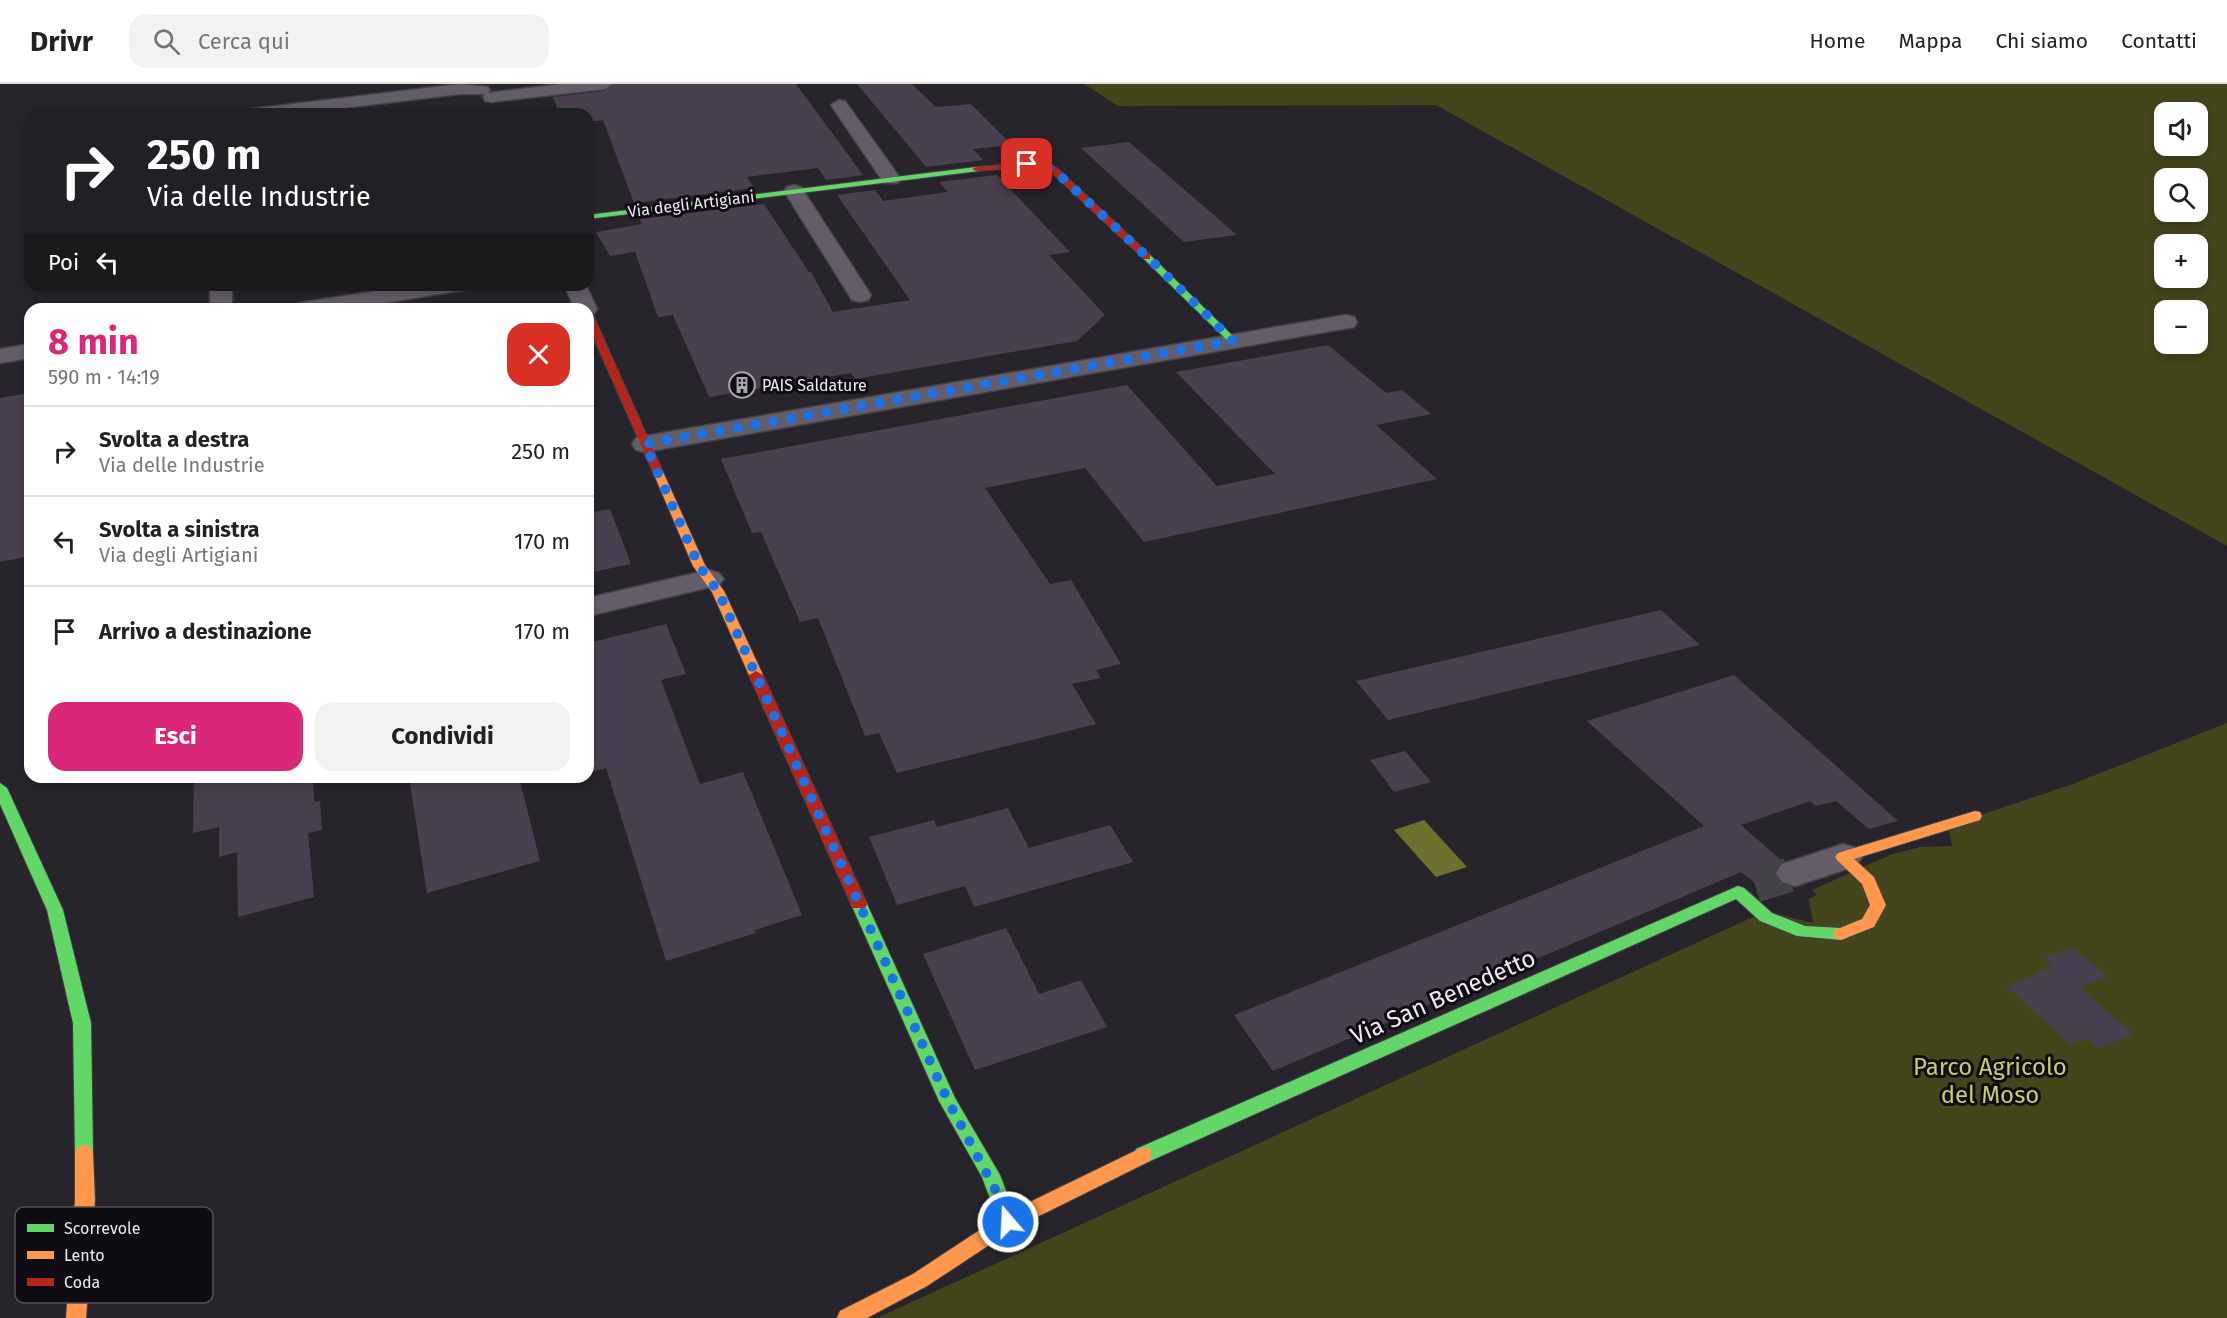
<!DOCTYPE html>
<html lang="it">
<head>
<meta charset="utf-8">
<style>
	:root { --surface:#fff; --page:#f2f2f2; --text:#222; --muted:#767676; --line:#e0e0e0; --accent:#db2777 }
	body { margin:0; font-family:"Fira Sans",sans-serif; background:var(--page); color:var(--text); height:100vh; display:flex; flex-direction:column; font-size:22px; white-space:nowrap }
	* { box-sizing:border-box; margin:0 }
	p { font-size:20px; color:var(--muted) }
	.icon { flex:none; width:33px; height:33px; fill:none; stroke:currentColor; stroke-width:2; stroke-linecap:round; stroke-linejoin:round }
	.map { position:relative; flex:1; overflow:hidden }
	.side { position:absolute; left:24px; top:219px; width:570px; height:480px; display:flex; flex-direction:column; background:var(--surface); border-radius:18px; box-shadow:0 3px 9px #0003 }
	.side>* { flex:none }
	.hud { position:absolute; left:24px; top:24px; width:570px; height:183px; border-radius:18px; box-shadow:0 3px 9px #0003; background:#202124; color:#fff; overflow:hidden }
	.fabs { position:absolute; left:2154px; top:18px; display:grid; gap:12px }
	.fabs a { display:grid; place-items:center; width:54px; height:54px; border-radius:12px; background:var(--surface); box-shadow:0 3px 9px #0003; font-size:30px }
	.pin { position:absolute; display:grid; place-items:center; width:51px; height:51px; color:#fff; margin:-26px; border-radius:12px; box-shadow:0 3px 9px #0006 }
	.me { position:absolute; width:66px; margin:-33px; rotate:341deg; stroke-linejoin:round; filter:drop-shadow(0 0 4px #0008) }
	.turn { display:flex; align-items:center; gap:21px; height:126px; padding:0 24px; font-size:27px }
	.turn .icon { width:78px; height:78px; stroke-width:2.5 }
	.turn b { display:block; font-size:42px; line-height:51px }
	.then { display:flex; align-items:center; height:57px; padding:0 24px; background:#0003; gap:12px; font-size:22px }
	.round { display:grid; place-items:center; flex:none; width:63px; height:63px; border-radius:18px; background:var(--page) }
	.overview { display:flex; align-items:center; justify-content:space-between; height:102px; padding:0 24px }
	h1 { font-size:36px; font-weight:700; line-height:45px; color:var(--accent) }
	.action { display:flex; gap:12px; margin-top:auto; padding:12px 24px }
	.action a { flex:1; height:69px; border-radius:18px; background:var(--accent); color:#fff; font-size:24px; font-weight:700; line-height:69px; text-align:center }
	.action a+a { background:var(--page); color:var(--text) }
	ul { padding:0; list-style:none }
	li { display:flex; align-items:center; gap:18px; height:90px; padding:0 24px; border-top:2px solid var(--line) }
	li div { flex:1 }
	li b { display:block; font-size:22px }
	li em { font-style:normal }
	header { display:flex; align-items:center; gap:36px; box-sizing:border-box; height:84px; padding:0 30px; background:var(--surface); border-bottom:2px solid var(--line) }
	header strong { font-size:28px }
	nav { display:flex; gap:33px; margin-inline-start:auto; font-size:21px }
	.search { width:420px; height:54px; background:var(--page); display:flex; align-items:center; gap:15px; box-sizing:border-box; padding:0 21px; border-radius:18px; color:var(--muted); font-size:22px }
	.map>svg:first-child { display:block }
</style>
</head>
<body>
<header>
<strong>Drivr</strong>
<div class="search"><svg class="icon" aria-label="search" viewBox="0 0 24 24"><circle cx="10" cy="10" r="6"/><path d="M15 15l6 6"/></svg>Cerca qui</div>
<nav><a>Home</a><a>Mappa</a><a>Chi siamo</a><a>Contatti</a></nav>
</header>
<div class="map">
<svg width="2227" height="1234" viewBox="0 0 2227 1234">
	<rect width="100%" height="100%" fill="#28242c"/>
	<!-- green -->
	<g fill="#44451b" fill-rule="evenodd">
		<path d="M1084,0h1143v462l-791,-441 -318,1zM2164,28h34v34h-34zM2164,94h34v34h-34zM2164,160h34v34h-34zM2164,226h34v34h-34z"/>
		<polygon points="2227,639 2227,1234 877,1234 1766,827 1813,839 1809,815 1817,811 1812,806 1890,771 1920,763 1952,762 1948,742 2070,701"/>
	</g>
	<!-- water -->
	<polygon fill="#6d702f" points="1424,736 1467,783 1436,793 1394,746"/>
	<!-- building -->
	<g fill="#48404e">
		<polygon points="615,0 796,0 863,91 826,96 818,84 747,93 754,104 634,119 603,36 588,38 588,30 560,30 553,13 605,7"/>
		<polygon points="857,0 912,0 936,23 971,20 1012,61 973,65 983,76 926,83"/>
		<polygon points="1129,58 1237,151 1184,158 1081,64"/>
		<polygon points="997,91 1070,168 1049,171 1105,231 1077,257 855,295 851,289 709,313 673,231 658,233 635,168 610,172 596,148 642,140 640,135 764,120 809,188 811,188 833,228 910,216 837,111 875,106 883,117 948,108 939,98"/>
		<polygon points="1328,261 1386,309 1402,306 1431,330 1376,341 1437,395 1144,458 1085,384 985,404 1050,500 1071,496 1121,580 1096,586 1101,594 1072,600 1096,640 897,689 879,649 865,652 818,534 800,538 761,448 752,449 721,375 1127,301 1217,402 1275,390 1176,288"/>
		<polygon points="30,309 30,472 0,478 0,314"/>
		<polygon points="610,425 631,480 588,489 588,429"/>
		<polygon points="1661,526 1700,561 1388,636 1356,597"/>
		<polygon points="666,540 686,590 661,596 700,700 743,688 802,831 755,846 756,849 666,877 606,684 588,689 588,559"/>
		<polygon points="1734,591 1898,737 1869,745 1836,717 1816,722 1810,717 1741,741 1782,777 1774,790 1780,799 1785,801 1766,807 1741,788 1273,987 1234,931 1704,742 1587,637"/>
		<polygon points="1405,667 1431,698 1394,708 1370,676"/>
		<polygon points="194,693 313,693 314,718 320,717 322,746 308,749 314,813 238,833 237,768 219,773 219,743 193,749"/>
		<polygon points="409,693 519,693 540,777 427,809"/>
		<polygon points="1008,724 1029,764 1110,741 1133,778 974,823 965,802 897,821 869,753 934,736 937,743"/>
		<polygon points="1006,844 1039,910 1081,896 1107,943 975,986 923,870"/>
		<polygon points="2074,864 2108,893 2079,903 2134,951 2098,964 2088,955 2071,961 2006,902 2037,891 2034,889 2052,883 2043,874"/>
	</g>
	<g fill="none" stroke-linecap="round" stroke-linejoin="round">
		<!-- street-tunnel -->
		<polyline stroke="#46424a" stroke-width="35" stroke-dasharray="35 18" stroke-linecap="butt" points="1755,801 1795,789"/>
		<!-- street casing -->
		<g stroke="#444147" stroke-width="3">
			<g id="street">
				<polygon points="460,0 488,3 490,6 488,9 562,0 613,0 605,5 491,18 485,17 483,13 485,10 460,10 294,30 244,30 246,26 252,25"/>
				<polygon points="839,16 845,17 898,91 900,95 898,99 884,99 831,21"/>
				<polygon points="794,101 801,103 871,211 868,216 860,218 852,216 849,211 784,107 787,103"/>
				<rect x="210" y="201" width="22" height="24"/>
				<polygon points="416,201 468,201 465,206 457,207 347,225 294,225 297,220 305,218"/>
				<polygon points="564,201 586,201 597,225 594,230 588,231 588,225 575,225"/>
				<polygon points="1346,231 1354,233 1357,238 1354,243 645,368 636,366 632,360 636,354 645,352"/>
				<polygon points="30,260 30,274 0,279 0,265"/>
				<polygon points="709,486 719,489 724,495 719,501 588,532 588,514"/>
				<polygon points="1843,760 1856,764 1862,773 1856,782 1795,802 1782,798 1776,789 1782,780"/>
			</g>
		</g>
		<!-- fast casing -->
		<g stroke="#444147" stroke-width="2">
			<g id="fast">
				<polygon points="976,83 979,83 979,87 588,135 588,131"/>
				<polygon points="1144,171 1150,171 1236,255 1236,259 1230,259 1144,175"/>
				<polygon points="0,699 7,704 63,826 91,939 93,1069 91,1075 84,1077 77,1075 75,1069 73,939 47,826 0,720"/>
				<polygon points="1738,802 1744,804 1772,829 1805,842 1841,844 1847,846 1849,850 1847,854 1841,856 1797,852 1760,837 1736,815 1150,1077 1143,1079 1136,1077 1134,1071 1136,1065"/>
				<polygon points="859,814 865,816 867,820 955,1014 1000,1091 1018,1138 1015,1144 1008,1147 1001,1144 982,1093 939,1017 851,820 853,816"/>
			</g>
		</g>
		<!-- slow casing -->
		<g stroke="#444147" stroke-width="2">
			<g id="slow">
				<polygon points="658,385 663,388 705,481 724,507 763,591 761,594 756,595 749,591 712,508 693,482 653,388"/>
				<polygon points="1975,727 1980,728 1982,732 1980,736 1854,775 1874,793 1886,821 1874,843 1841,856 1835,854 1833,850 1835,846 1862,835 1870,821 1862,800 1838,777 1835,773 1838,769"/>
				<polygon points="84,1061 91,1063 93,1069 95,1116 86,1234 66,1234 75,1116 75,1069 77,1063"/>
				<polygon points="1143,1063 1150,1065 1152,1071 1150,1077 1015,1144 927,1202 867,1234 837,1234 840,1227 913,1190 1001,1132"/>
			</g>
		</g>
		<!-- jam casing -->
		<g stroke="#444147" stroke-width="2">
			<g id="jam">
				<polygon points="1040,78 1057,84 1150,171 1150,175 1144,175 1051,88 1039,82 976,87 972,85 976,83"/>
				<polygon points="588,228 593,231 663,388 662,390 654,390 653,388 588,241"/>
				<polygon points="756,587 763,591 867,820 865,824 853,824 851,820 749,591"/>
			</g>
		</g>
		<!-- street -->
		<use href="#street" fill="#635c69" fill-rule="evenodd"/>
		<!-- fast -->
		<use href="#fast" fill="#63d668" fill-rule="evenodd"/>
		<!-- slow -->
		<use href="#slow" fill="#ff974d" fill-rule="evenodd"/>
		<!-- jam -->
		<use href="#jam" fill="#b3261e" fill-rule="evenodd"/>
	</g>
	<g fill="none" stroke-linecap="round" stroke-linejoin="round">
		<!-- route -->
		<polyline stroke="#1a73e8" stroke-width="10" stroke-dasharray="0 18" points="1008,1138 1005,1124 948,1017 718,507 699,482 645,360 1233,257 1158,183 1054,86 1040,80 1027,80"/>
	</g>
	<!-- icons -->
	<defs>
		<g id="building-ring" transform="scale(1.35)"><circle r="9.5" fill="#0f0c13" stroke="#a9a5af" stroke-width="1.5"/><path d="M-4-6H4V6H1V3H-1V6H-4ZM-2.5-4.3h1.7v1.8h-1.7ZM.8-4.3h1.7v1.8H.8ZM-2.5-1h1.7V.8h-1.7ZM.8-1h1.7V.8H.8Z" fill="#a9a5af"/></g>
	</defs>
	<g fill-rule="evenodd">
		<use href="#building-ring" x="742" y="301"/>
	</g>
	<g text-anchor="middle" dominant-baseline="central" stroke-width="6" stroke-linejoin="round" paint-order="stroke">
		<!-- far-street labels -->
		<g font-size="16" fill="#efeaf5" stroke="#0f0c13">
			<text transform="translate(691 120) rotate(-7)">Via degli Artigiani</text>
		</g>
		<!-- far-poi labels -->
		<g font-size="16" fill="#efeaf5" stroke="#0f0c13" text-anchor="start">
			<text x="762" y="301">PAIS Saldature</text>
		</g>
		<!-- near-street labels -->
		<g font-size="24" fill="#efeaf5" stroke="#0f0c13">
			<text transform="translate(1443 913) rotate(-24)">Via San Benedetto</text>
		</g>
		<!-- near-park labels -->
		<g font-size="24" fill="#c8ce69" stroke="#0f0c13">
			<text x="1990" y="983">Parco Agricolo<tspan x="1990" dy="28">del Moso</tspan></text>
		</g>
	</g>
	<!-- legend -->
	<rect x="15" y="1123" width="198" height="96" rx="9" fill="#0f0c13" stroke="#524f57" stroke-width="1.5"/>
	<rect x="27" y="1140" width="27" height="8" fill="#63d668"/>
	<rect x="27" y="1167" width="27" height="8" fill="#ff974d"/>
	<rect x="27" y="1194" width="27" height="8" fill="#b3261e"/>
	<g font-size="16" fill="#efeaf5">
		<text x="64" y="1150">Scorrevole</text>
		<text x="64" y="1177">Lento</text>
		<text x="64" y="1204">Coda</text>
	</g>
</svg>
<div class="fabs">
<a><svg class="icon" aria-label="sound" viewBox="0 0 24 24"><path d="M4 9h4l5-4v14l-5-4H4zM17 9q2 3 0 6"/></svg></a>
<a><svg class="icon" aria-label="search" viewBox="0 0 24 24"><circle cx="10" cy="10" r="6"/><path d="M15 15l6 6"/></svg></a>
<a>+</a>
<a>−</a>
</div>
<div class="pin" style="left:1027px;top:80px;background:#d93025"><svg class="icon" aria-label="arrive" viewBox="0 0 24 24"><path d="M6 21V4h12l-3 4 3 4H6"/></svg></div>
<svg class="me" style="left:1008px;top:1138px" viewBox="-20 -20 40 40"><circle r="17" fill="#1a73e8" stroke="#fff" stroke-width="3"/><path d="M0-11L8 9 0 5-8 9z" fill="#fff"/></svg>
<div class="hud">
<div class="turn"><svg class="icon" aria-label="right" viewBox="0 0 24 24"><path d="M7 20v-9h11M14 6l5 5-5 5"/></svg><div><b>250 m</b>Via delle Industrie</div></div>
<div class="then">Poi<svg class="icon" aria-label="left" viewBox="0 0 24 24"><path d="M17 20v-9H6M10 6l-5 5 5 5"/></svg></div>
</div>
<section class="side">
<div class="overview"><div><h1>8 min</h1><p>590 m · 14:19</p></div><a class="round" style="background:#d93025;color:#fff"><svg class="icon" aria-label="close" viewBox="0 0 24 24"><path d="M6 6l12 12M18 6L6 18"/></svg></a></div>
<ul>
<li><svg class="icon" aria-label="right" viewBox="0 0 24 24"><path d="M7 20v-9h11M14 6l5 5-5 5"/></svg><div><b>Svolta a destra</b><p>Via delle Industrie</p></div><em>250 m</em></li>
<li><svg class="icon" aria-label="left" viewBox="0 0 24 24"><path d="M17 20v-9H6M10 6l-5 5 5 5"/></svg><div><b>Svolta a sinistra</b><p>Via degli Artigiani</p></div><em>170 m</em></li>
<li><svg class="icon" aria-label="arrive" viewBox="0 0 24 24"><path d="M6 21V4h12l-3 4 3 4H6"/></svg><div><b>Arrivo a destinazione</b></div><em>170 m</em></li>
</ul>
<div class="action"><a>Esci</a><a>Condividi</a></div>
</section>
</div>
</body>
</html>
